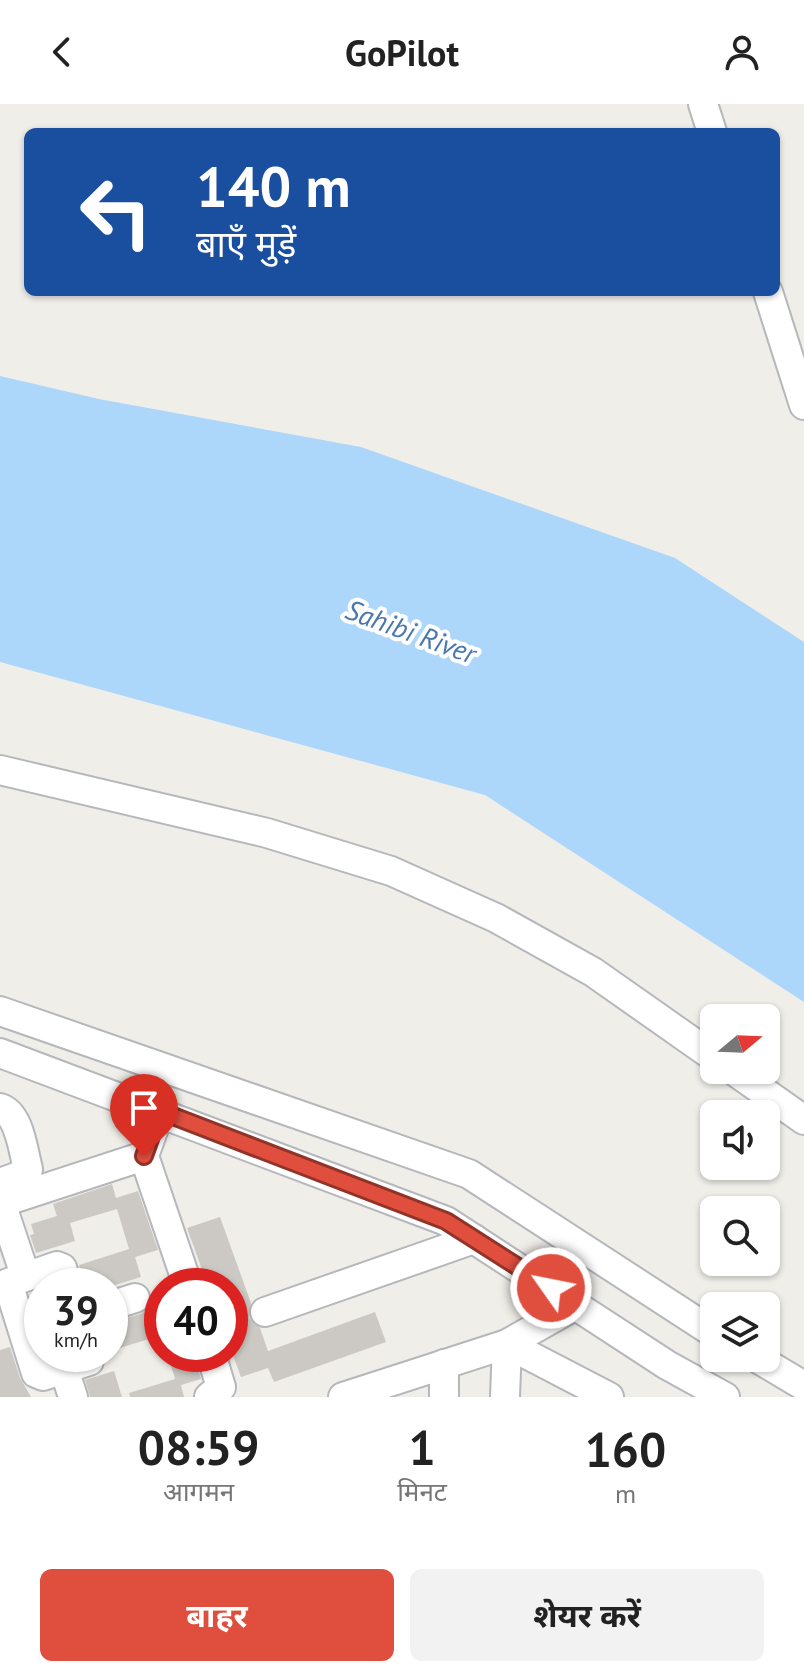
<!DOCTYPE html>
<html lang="hi">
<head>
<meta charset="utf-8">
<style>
	:root { --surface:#fff; --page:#f2f2f2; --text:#222; --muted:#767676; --accent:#e04e3e }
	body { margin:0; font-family:"PT Sans","Noto Sans Devanagari",sans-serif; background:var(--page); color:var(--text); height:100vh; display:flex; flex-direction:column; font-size:30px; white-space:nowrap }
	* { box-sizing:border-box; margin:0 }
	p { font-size:26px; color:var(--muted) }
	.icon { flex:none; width:44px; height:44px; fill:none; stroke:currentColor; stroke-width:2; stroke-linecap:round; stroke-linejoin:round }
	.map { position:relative; height:1293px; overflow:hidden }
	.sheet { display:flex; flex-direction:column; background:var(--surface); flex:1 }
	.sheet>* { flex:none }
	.banner { position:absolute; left:24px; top:24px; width:756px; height:168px; border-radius:12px; box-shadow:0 2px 6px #0004; background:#1a4fa0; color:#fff; overflow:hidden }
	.needle { width:52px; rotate:71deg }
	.controls { position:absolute; left:700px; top:900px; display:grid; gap:16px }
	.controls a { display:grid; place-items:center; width:80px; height:80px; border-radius:12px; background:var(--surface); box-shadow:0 2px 6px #0004; font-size:40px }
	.speed { position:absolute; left:24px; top:1164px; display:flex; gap:16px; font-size:40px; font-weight:700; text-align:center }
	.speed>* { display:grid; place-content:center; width:104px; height:104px; border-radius:50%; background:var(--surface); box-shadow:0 2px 6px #0004; line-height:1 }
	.speed small { font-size:20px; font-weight:400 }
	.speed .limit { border:12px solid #d22; background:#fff; color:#111 }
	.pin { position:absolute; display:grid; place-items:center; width:68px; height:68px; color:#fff; margin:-82px -34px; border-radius:50% 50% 50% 0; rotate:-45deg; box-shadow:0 0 8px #0007 }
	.pin .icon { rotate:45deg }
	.me { position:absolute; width:88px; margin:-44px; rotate:303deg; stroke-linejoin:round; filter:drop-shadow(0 0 6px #0008) }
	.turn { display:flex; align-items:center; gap:28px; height:168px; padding:0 40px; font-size:36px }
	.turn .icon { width:104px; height:104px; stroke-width:2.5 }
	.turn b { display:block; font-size:56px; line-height:68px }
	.eta { display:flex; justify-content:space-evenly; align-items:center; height:136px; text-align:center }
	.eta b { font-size:48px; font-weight:700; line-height:56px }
	.cta { display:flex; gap:16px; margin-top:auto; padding:16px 40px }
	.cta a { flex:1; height:92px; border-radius:12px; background:var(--accent); color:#fff; font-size:32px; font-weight:700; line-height:92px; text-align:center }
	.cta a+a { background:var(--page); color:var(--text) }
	header { display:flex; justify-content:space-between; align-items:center; height:104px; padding:0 40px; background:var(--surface); font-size:36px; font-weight:700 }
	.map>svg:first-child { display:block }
</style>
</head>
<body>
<header><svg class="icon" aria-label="back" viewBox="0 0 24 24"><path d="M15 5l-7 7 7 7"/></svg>GoPilot<svg class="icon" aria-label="person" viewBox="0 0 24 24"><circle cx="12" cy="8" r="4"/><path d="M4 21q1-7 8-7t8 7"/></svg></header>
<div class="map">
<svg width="804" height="1293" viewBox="0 0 804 1293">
	<rect width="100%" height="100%" fill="#f0eee8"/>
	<!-- water -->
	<polygon fill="#add7fa" points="0,272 99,295 361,343 675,454 804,538 804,898 485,691 0,558"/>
	<!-- building -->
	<g fill="#ccc9c4">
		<polygon points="112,1080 116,1094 138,1087 158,1146 135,1153 141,1173 112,1182 85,1182 79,1161 129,1145 117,1105 70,1119 75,1137 36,1149 30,1131 34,1130 31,1120 57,1112 53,1100"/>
		<polygon points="220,1113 251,1199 249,1214 260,1224 268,1247 375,1208 386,1238 274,1278 268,1264 241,1273 230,1243 230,1182 208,1182 187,1124"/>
		<polygon points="156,1201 162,1231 110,1247 110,1219 140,1210"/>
		<polygon points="10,1243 20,1274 31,1293 0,1293 0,1246"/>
		<polygon points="168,1250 194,1250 201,1275 181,1281 184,1293 130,1293 129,1289 175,1275"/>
		<polygon points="114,1267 122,1293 90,1293 85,1276"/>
	</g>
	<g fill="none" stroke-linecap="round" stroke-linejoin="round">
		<!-- minor casing -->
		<g stroke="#b5b7bb" stroke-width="32">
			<g id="minor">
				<polyline points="703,0 712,28"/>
				<polyline points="768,188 804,301"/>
				<polyline points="0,666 267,729 391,767 496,814 593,868 714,953"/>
				<polyline points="0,907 469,1070 714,1229"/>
				<polyline points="0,949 446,1117 667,1261 725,1293"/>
				<polyline points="733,966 804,1016"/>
				<path d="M0,1004c20,6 23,43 28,61l-1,4 -27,10"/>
				<polyline points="160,1007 144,1052 188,1182"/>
				<polyline points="0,1099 144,1052"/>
				<polyline points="1,1099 25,1171"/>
				<polyline points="68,1182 62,1164 57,1162 8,1179 36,1269 43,1272 89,1257 90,1250"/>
				<polyline points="110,1202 135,1194"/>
				<polyline points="265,1208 474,1135"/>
				<polyline points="757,1254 804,1282"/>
				<polyline points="444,1260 444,1293"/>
				<polyline points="64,1265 73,1293"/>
				<polyline points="209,1293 221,1283 211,1250"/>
				<polyline points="343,1293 507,1240 609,1293"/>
				<polyline points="505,1293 507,1240 576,1201"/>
			</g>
		</g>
		<!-- minor -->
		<use href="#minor" stroke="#fff" stroke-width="28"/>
	</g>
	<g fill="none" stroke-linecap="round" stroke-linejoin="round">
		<!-- route casing -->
		<g stroke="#923328" stroke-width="20">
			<polyline id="route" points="144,1052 160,1007 446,1117 551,1184"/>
		</g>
		<!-- route -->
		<use href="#route" stroke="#e04e3e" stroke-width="14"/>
	</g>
	<g text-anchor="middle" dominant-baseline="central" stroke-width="8" stroke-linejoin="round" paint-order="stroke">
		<!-- water labels -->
		<g font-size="28" font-style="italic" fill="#4a78ad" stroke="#fff">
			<text transform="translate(411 527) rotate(20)">Sahibi River</text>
		</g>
	</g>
</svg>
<div class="controls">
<a><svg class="needle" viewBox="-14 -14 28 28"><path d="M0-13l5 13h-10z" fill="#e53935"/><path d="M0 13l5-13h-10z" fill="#767676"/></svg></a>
<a><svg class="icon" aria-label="sound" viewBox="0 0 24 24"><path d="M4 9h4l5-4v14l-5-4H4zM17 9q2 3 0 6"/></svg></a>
<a><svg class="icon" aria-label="search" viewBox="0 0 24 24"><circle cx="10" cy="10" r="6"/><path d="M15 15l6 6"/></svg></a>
<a><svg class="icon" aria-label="layers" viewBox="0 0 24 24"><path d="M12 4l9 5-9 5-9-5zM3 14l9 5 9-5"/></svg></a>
</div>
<div class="speed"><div>39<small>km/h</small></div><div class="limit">40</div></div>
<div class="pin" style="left:144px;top:1052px;background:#d93025"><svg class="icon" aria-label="arrive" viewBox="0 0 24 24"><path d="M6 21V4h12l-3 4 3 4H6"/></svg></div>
<svg class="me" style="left:551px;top:1184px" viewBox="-20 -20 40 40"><circle r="17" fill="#e04e3e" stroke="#fff" stroke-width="3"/><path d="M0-11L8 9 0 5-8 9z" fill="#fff"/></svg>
<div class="banner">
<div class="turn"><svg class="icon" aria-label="left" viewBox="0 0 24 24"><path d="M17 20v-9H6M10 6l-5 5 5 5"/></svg><div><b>140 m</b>बाएँ मुड़ें</div></div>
</div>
</div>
<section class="sheet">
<div class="eta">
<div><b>08:59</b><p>आगमन</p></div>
<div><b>1</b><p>मिनट</p></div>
<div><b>160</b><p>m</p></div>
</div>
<div class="cta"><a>बाहर</a><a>शेयर करें</a></div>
</section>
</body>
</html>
